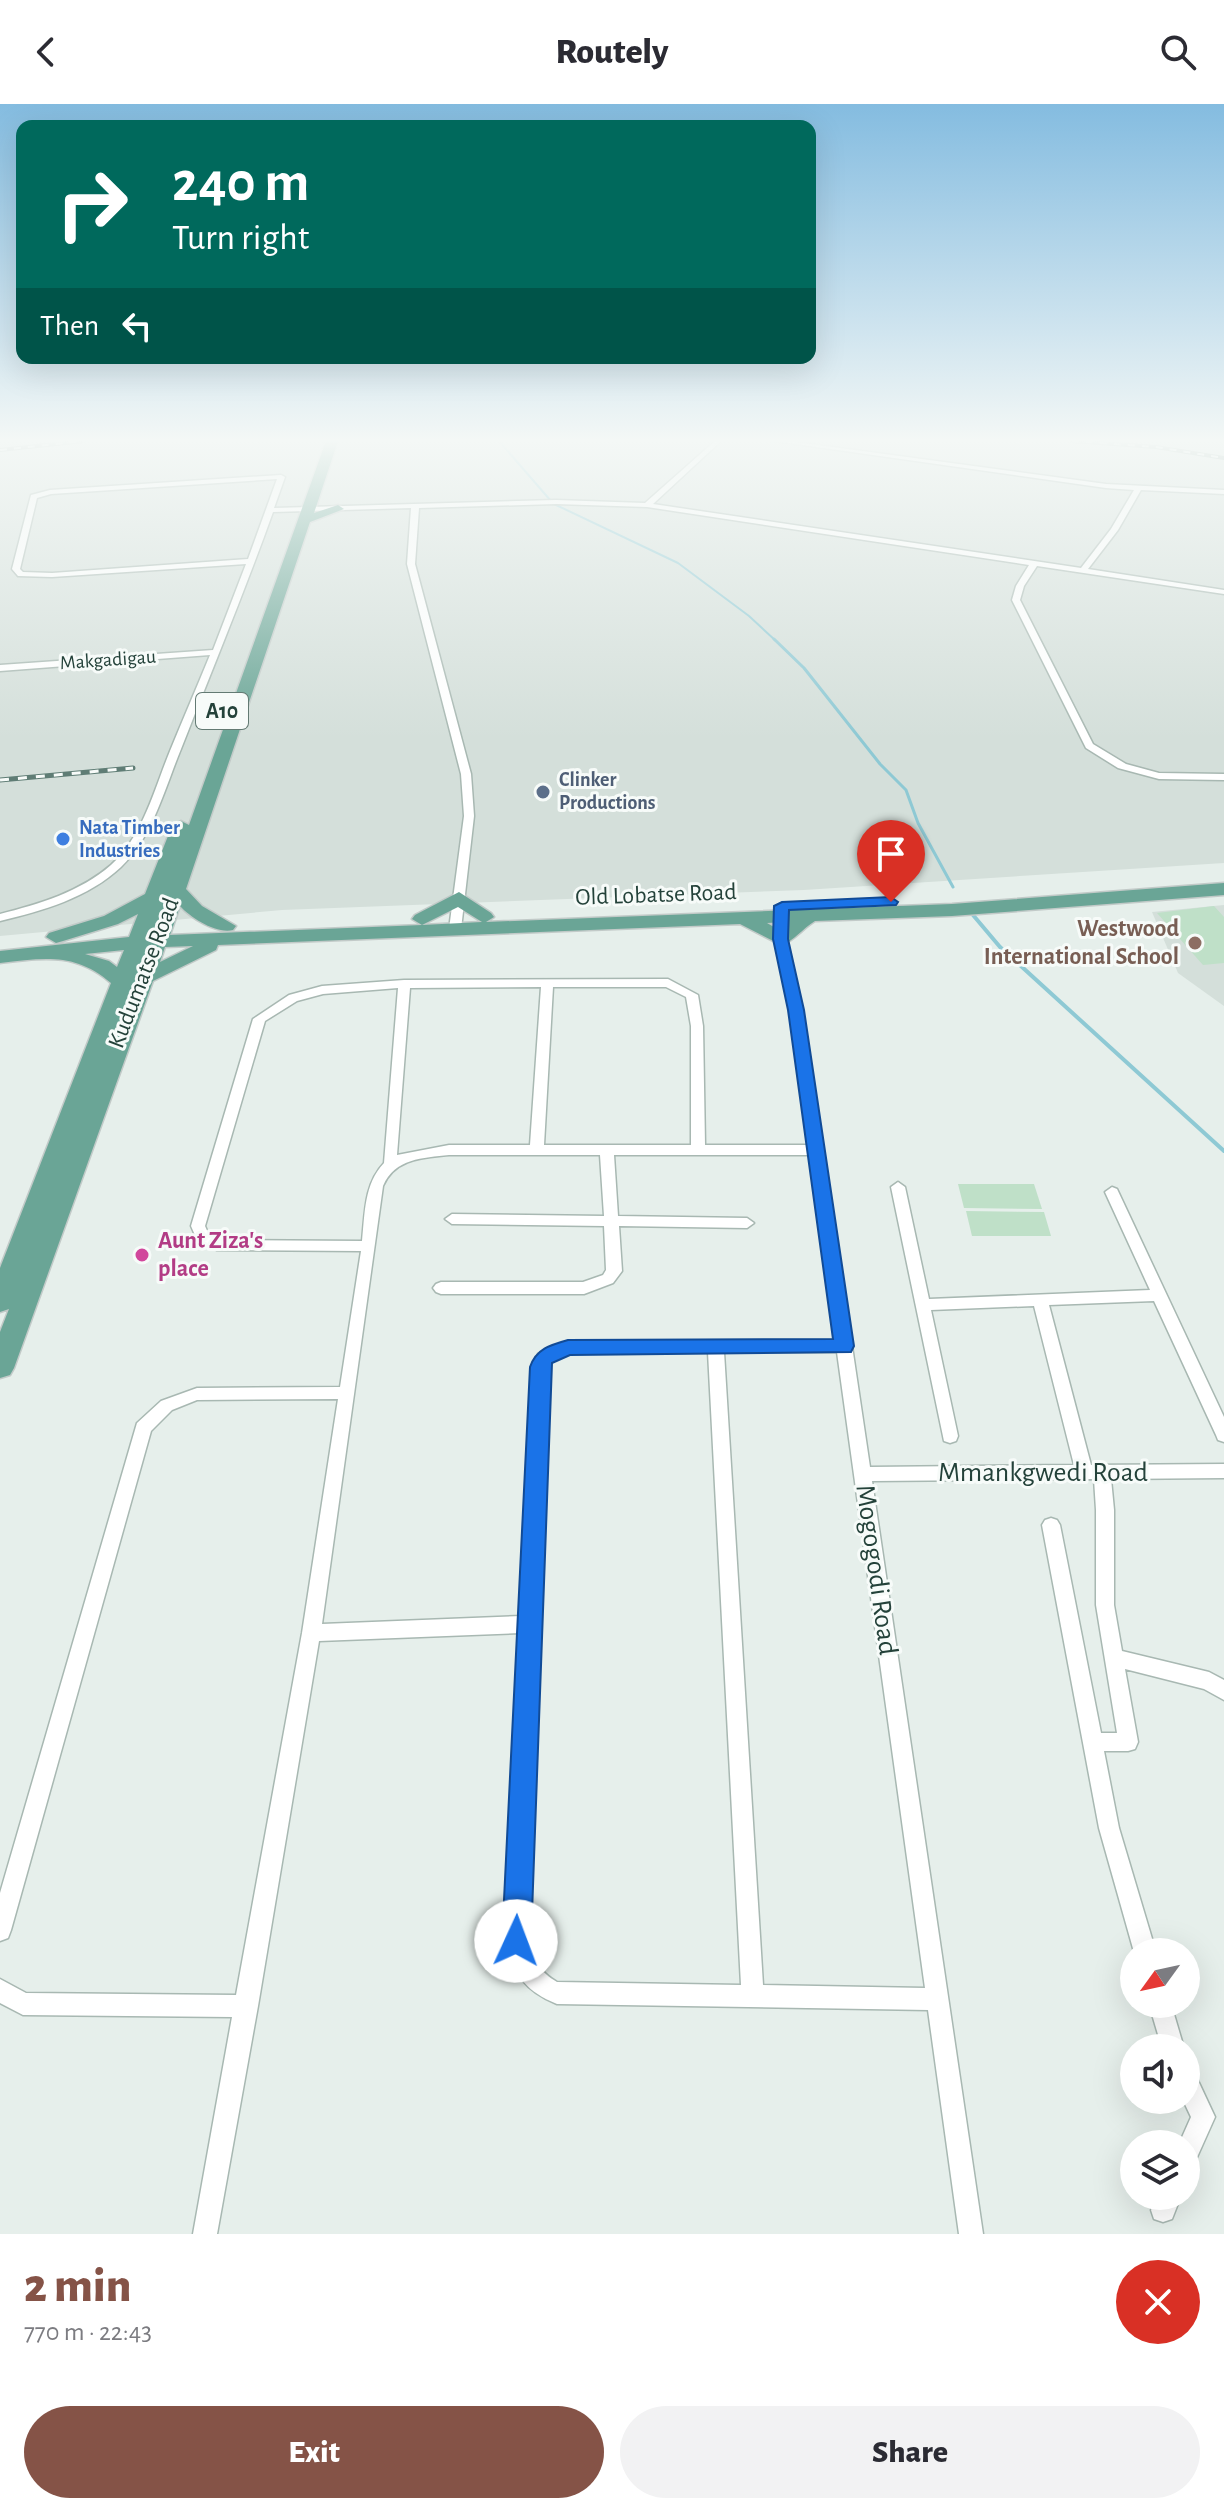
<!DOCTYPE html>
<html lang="en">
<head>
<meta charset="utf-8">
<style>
	:root { --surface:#fff; --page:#f2f2f3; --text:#2b2b33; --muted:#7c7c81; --accent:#855347 }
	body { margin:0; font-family:"Alegreya Sans",sans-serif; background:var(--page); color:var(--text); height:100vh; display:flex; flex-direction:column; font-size:30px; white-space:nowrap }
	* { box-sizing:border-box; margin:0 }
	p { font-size:26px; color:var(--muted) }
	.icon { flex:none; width:44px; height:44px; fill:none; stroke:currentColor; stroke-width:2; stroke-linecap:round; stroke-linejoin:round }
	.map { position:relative; height:2130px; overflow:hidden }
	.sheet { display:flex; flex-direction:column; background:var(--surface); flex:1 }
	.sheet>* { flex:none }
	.banner { position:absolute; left:16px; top:16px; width:800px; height:244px; border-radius:16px; box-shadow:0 8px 32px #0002; background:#00695c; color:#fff; overflow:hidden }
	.needle { width:52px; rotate:237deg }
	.fabs { position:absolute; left:1120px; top:1834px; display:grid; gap:16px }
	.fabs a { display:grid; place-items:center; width:80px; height:80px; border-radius:50%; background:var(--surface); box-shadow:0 8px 32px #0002; font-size:40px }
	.pin { position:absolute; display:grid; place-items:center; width:68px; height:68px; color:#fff; margin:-82px -34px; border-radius:50% 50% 50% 0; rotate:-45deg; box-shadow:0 0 8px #0007 }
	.pin .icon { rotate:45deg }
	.me { position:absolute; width:88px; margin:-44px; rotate:2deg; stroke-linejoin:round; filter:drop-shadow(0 0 6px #0008) }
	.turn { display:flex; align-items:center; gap:28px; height:168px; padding:0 24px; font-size:36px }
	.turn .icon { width:104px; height:104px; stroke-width:2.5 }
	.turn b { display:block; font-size:56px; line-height:68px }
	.then { display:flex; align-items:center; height:76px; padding:0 24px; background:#0003; gap:16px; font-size:30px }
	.round { display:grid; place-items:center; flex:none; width:84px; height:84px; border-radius:42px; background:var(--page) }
	.summary { display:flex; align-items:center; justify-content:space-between; height:136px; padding:0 24px }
	h1 { font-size:48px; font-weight:800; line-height:60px; color:var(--accent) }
	.button { display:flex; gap:16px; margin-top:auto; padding:16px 24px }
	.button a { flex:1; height:92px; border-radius:48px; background:var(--accent); color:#fff; font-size:32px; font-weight:800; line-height:92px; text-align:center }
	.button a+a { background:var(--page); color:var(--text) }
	header { display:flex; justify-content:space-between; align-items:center; height:104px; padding:0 24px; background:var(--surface); font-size:36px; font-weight:800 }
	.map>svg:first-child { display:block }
</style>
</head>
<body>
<header><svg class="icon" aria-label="back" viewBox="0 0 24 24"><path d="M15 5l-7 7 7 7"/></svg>Routely<svg class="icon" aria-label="search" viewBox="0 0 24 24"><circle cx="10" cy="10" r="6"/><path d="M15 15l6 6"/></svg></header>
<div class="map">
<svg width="1224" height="2130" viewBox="0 0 1224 2130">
	<rect width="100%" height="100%" fill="#e6efeb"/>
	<!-- built -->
	<g fill="#d4dfda">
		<polygon points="0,337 1224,337 1224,759 804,786 282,806 0,832"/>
		<polygon points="1224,801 1224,902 1178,869 1152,808"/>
	</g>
	<!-- green -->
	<g fill="#bfe0c8">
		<polygon points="1214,802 1224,813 1224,859 1203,861 1157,809"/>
		<polygon points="958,1080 1034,1080 1042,1105 964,1104"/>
		<polygon points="966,1107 1044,1108 1051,1132 972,1132"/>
	</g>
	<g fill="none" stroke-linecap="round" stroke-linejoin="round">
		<!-- stream-far2 -->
		<g stroke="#8ec9d4" stroke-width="2">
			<polyline points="499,337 551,397"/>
			<polyline points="554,400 678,459 749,512 776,537"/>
		</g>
		<!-- stream-far1 -->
		<polyline stroke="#8ec9d4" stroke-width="3" points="774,535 804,564 880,660 906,686 918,719 953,783"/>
		<!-- stream -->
		<polyline stroke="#8ec9d4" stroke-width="4" points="973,811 1000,843 1224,1047"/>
		<!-- minor casing -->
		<g stroke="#a8b8b2" stroke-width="3">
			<g id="minor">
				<path d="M715,337h6l-68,63 428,64 30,-39 23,-39 -28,-2 -332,-47h14l318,43 118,6v4l-83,-4 -23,40 -30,39 136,21v4l-187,-28 -13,20 -4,14 73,144 33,20 33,9 65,1v6l-65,-1 -41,-11 -32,-20 -74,-148 4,-14 13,-21 -382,-58 -91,-3 -137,4 -4,56 56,210 3,42 -13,113 -2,2h-8l-2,-2 15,-113 -3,-42 -54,-210 4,-56 -138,4c-29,81 -61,158 -92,237 -17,41 -28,87 -60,118 -33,31 -79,44 -121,54v-7c39,-10 80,-22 111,-49 32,-29 43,-75 59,-114 13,-32 27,-64 40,-96l-210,16v-6l213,-15 33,-86 -194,13 -34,-1 -6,-7 19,-74 19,-5 231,-15 4,2 -11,31 282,-8 89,3zM277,375l-29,80 -196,14 -29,-1 -3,-3 17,-71 14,-4z"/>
				<path d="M782,799l6,3 -1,33 15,71 68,457 204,-2 -40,-159 -103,4 27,126 -2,5 -6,2 -6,-2 -53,-254 7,-5 7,5 24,112 221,-9 -45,-98 7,-5 5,2 107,228v25l-6,-2 -2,-5 -62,-134 -105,4 42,160 133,-1v14l-113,1 3,31v95l8,46 87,21 15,8v20l-20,-11 -79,-20 13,73 -3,7 -7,2h-24l15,77 37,124h-22l-35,-124 -57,-303 3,-5 6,-2 6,2 3,5 41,208h16l-21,-128v-95l-2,-31 -222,2 111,753h-24l-31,-224 -371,-6c-34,-14 -41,-29 -52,-63l15,-308 -201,8 -61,365 -41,228h-24l39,-217 -209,-2 -23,-12v-24l26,14 210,2 66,-362 36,-234 -141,1 -25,10 -21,21 -140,499 -3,8 -8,3v-48l137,-470 24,-22 36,-13 143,-1 21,-136 -144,-1 -19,-8 -7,-16 62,-207 36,-24 33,-9 82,-6 264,-1 30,16 5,31 2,119h103l-18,-135 -15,-71 1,-33zM541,883l-11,158h-81l-52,10 13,-167zM553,883h113l20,10 5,29v119h-147zM398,884l-14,175c-20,21 -19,50 -22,78l-143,-1 -10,-5 -4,-9 60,-205 32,-20 26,-7zM449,1051h151l4,61 -152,-2 -7,5 7,5 152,2 2,44 -3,5 -20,7h-142l-5,2 -3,4 3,4 5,2h143l29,-11 9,-12 -3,-45 128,2 7,-5 -7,-5 -129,-2 -4,-61h196l25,185 -267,1 -30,13 -5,13 -12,249 -199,8 61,-438c12,-28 40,-28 66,-31zM708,1248l33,633 -184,-3c-17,-10 -24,-22 -30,-41l22,-574 2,-5 19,-9zM724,1248h113l88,636 -162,-3z"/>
				<polygon points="1149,1900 1171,1900 1184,1944 1162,1944"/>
				<polygon points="1186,1964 1194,1968 1215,2013 1194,2060 1186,2064 1186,2040 1179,2040 1191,2013 1183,1996 1186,1996"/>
				<polygon points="1157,2092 1181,2092 1172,2115 1163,2118 1154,2115 1151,2106"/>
			</g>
		</g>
		<!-- primary casing -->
		<g stroke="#c2cac8" stroke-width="3">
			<path id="primary" d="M326,337h12l-24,72 24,-8 6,4 -34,13 -124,367 16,17 34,20 -3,4c-17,4 -42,-12 -53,-24l-10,29 252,-10 -10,-6 3,-4 44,-23 32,21 3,4 -8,5 466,-18 272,-21v12l-272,21 -137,5c-12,7 -22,21 -34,24l-41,-21 -522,21 -2,5 -63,31 -139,387 -4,7 -10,3v-46l9,-23 -9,3v-44l111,-285c-36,-31 -67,-25 -111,-20v-12l129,-14 9,-23 -20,10 -55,17 -7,2 -10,-6 3,-4 55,-17 41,-22 27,-68 9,-5 8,4zM458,803l24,15 -60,3zM785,818l-6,8 -12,-7zM193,842l-33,16 5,-15zM124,846l-7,17 -8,-6 -24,-7z"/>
		</g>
		<!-- minor -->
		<use href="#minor" fill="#fff" fill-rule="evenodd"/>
		<!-- primary -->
		<use href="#primary" fill="#6aa596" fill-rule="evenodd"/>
		<!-- rail-far1 casing -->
		<g stroke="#5f7d75" stroke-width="4">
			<g id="rail-far1">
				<polyline points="1072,337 1156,343 1224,354"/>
				<polyline points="0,346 84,337"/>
			</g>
		</g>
		<!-- rail casing -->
		<g stroke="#5f7d75" stroke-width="5">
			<polyline id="rail" points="0,676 133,664"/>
		</g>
		<!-- rail-far1 -->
		<use href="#rail-far1" stroke="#f7fbf9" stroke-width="2" stroke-dasharray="7" stroke-linecap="butt"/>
		<!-- rail -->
		<use href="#rail" stroke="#f7fbf9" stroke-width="3" stroke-dasharray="9" stroke-linecap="butt"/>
	</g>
	<!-- sky -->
	<linearGradient id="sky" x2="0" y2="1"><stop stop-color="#84bce0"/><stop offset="0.53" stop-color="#f4f8f6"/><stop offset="1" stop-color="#f4f8f6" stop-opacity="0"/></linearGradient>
	<rect width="1224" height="635" fill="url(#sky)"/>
	<!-- route -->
	<path fill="#1a73e8" stroke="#114b97" stroke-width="2" d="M891,793l7,5 -2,3 -107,5 -1,29 16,71 50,336 -3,6 -281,3 -18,8 -21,578 -5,10 -10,4 -10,-4 -4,-10 28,-574c6,-18 20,-22 38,-27l265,-1 -45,-329 -15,-71 1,-33 8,-4z"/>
	<!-- markers -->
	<circle fill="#5c6f8a" stroke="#f7fbf9" stroke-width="3" cx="543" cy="688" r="8"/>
	<circle fill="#3f7fe0" stroke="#f7fbf9" stroke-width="3" cx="63" cy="735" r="8"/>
	<circle fill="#8d6e63" stroke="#f7fbf9" stroke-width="3" cx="1195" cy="839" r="8"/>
	<circle fill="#d1479c" stroke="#f7fbf9" stroke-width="3" cx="142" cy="1151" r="8"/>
	<g text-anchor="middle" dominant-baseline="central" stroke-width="6" stroke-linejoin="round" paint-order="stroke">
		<!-- far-street labels -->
		<g font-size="20" fill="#24423a" stroke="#f7fbf9">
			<text transform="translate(108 556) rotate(-4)">Makgadigau</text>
		</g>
		<!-- far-service labels -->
		<g font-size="20" font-weight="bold" fill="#4e5e75" stroke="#f7fbf9" text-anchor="start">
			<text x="559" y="676">Clinker<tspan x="559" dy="23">Productions</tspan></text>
		</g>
		<!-- far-shop labels -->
		<g font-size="20" font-weight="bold" fill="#366cbe" stroke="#f7fbf9" text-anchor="start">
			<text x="79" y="724">Nata Timber<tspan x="79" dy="23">Industries</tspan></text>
		</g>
		<!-- shield labels -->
		<rect fill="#f7fbf9" stroke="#637a73" stroke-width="2" x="196" y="589" width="52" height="36" rx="6"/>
		<g font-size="22" font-weight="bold" fill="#24423a">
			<text x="222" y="607">A10</text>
		</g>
		<!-- street labels -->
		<g font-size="24" fill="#24423a" stroke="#f7fbf9">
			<text transform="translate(656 791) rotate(-2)">Old Lobatse Road</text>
			<text transform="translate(144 869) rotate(-69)">Kudumatse Road</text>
		</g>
		<!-- education labels -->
		<g font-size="24" font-weight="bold" fill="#785e54" stroke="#f7fbf9" text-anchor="end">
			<text x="1179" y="825">Westwood<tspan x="1179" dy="28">International School</tspan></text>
		</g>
		<!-- hotel labels -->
		<g font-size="24" font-weight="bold" fill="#b23c85" stroke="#f7fbf9" text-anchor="start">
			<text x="158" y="1137">Aunt Ziza's<tspan x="158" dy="28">place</tspan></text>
		</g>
		<!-- near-street labels -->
		<g font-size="28" fill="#24423a" stroke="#f7fbf9">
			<text x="1043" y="1369">Mmankgwedi Road</text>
			<text transform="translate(876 1466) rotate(82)">Mogogodi Road</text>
		</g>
	</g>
</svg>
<div class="fabs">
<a><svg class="needle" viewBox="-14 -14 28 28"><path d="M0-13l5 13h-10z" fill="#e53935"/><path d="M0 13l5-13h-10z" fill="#7c7c81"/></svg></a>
<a><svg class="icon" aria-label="sound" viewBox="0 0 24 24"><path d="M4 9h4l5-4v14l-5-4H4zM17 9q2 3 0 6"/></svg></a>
<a><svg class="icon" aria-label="layers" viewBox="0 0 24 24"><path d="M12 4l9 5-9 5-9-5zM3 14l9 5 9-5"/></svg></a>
</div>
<div class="pin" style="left:891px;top:798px;background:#d93025"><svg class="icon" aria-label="arrive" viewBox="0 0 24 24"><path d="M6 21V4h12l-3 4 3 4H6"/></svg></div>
<svg class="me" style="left:516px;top:1837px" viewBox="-20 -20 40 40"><circle r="19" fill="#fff"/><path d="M0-13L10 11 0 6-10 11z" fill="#1a73e8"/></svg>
<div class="banner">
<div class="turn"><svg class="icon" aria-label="right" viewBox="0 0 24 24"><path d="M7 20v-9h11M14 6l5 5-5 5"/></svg><div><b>240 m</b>Turn right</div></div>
<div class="then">Then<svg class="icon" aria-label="left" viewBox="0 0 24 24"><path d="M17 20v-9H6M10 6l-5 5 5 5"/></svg></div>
</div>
</div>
<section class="sheet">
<div class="summary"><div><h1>2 min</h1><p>770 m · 22:43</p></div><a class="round" style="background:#d93025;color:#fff"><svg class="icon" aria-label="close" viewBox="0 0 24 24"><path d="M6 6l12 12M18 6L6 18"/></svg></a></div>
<div class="button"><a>Exit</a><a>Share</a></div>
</section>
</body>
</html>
